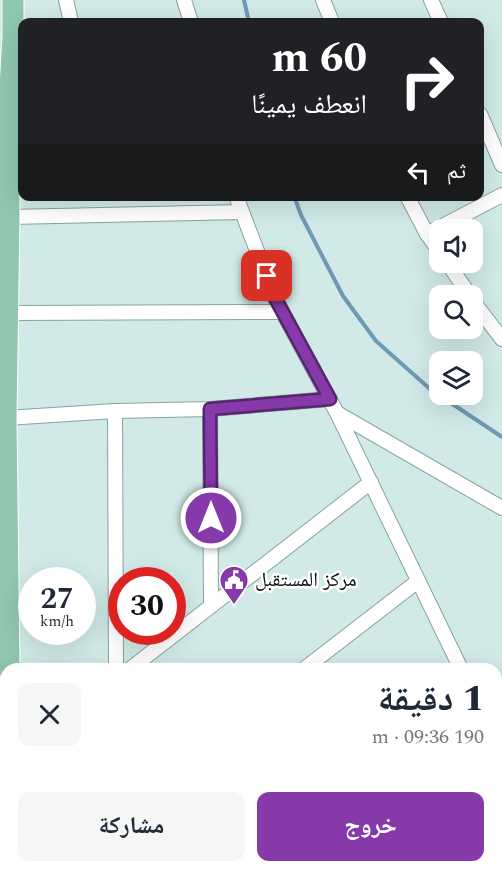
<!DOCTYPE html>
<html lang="ar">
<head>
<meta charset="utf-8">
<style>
	:root { --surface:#fff; --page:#f6f6f7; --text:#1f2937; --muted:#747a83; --accent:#8639a9 }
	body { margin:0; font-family:Spectral,"Noto Naskh Arabic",serif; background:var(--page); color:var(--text); direction:rtl; height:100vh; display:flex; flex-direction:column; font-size:22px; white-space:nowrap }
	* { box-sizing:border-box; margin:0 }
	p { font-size:20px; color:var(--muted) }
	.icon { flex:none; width:33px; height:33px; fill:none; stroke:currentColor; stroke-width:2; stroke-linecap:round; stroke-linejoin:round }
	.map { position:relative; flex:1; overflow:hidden; direction:ltr }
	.drawer { position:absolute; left:0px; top:663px; width:502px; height:210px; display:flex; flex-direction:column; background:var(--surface); border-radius:18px 18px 0 0; box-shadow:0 6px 24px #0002; direction:rtl }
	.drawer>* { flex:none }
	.top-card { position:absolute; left:18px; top:18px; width:466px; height:183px; border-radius:12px; box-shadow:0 6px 24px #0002; direction:rtl; background:#202124; color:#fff; overflow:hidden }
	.controls { position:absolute; left:429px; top:219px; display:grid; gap:12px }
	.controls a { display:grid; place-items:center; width:54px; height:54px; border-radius:12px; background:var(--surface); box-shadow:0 6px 24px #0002; font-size:30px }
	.speed { position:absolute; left:18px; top:567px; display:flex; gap:12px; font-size:30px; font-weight:700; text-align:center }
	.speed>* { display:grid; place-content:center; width:78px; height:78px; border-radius:50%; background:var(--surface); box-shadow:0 6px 24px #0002; line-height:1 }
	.speed small { font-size:15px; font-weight:400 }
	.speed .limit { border:9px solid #d22; background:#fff; color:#111 }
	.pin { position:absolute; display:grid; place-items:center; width:51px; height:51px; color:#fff; margin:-26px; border-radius:12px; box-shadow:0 3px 9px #0006 }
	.me { position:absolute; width:66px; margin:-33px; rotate:0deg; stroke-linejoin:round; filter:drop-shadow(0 0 4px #0008) }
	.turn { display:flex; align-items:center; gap:21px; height:126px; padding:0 18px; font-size:27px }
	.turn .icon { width:78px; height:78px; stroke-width:2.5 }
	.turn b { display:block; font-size:42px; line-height:51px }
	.then { display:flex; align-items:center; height:57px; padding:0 18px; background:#0003; gap:12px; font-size:22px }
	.round { display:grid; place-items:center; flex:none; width:63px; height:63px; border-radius:12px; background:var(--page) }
	.head { display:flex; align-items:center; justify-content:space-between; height:102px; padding:0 18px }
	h1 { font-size:36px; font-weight:800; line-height:45px }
	.primary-button { display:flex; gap:12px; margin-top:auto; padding:12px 18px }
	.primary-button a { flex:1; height:69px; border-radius:12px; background:var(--accent); color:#fff; font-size:24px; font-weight:800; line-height:69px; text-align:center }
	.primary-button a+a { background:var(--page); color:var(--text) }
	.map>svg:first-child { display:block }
</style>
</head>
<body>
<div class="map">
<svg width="502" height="873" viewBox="0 0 502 873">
	<rect width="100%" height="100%" fill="#d1eae7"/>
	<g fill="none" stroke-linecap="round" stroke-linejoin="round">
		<!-- stream -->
		<g stroke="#6f99b4" stroke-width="4">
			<polyline points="244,0 249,22"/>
			<polyline points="294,196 301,215 343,296 376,341 430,389 502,437"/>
		</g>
		<!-- street casing -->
		<g stroke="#8aa29f" stroke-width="16">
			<g id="street">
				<polyline points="66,0 71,22"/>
				<polyline points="184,0 191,22"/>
				<polyline points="323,0 332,22"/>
				<polyline points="431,0 441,22"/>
				<polyline points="480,114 502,165"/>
				<polyline points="236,196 275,298 337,413 461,669"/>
				<polyline points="407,196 427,234 440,252"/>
				<polyline points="9,217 242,212"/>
				<polyline points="427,234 502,195"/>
				<polyline points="447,262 470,296"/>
				<polyline points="472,300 502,339"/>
				<polyline points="8,313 282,312"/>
				<polyline points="210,409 211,606"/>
				<polyline points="115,411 116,669"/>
				<polyline points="337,413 502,508"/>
				<polyline points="6,418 115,411 210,409 330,399"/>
				<polyline points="130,669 371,482"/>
				<polyline points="304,669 418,581"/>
				<polyline points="496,740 502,736"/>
				<polyline points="87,867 113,873"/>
				<polyline points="139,867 144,873"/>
				<polyline points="266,867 271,873"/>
				<polyline points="323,873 331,867"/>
			</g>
		</g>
		<!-- primary casing -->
		<g stroke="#fff" stroke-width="23">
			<g id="primary">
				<polyline points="9,669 6,418 9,217 8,122 13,36 13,0"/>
				<polyline points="13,867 13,873"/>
			</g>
		</g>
		<!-- street -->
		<use href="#street" stroke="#fff" stroke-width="14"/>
		<!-- primary -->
		<use href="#primary" stroke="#90c7af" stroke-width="21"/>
	</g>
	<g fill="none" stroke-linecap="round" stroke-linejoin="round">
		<!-- route casing -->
		<g stroke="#57256e" stroke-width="15">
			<polyline id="route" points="211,518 210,409 330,399 275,298 267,276"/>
		</g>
		<!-- route -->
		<use href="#route" stroke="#8639a9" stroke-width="10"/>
	</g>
	<!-- icons -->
	<defs>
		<g id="civic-pin" transform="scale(1.5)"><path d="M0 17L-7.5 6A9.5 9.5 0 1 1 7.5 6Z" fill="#8639a9" stroke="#fff"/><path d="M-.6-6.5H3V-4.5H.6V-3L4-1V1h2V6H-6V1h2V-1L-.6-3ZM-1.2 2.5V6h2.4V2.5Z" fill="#fff"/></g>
	</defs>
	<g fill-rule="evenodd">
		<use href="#civic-pin" x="234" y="580"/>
	</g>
	<g text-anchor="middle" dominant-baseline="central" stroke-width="5" stroke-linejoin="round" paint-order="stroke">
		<!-- poi labels -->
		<g font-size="20" fill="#091211" stroke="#fff" text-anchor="start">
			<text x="255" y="580">مركز المستقبل</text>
		</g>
	</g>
</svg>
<div class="controls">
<a><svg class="icon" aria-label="sound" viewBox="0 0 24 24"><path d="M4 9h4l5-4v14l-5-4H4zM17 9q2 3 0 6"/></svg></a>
<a><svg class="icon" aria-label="search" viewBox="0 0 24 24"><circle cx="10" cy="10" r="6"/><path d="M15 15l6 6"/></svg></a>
<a><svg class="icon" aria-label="layers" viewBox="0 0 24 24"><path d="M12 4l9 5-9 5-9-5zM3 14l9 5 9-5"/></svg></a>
</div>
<div class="speed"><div>27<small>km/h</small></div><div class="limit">30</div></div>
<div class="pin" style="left:267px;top:276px;background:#d93025"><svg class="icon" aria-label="arrive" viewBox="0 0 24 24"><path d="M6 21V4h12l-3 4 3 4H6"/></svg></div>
<svg class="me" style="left:211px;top:518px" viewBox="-20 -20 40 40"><circle r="17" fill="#8639a9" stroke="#fff" stroke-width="3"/><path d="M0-11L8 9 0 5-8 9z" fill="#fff"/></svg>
<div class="top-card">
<div class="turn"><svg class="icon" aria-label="right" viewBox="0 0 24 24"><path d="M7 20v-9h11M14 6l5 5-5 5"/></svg><div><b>60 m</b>انعطف يمينًا</div></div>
<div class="then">ثم<svg class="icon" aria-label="left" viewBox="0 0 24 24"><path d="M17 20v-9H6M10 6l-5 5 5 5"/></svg></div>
</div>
<section class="drawer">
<div class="head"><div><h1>1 دقيقة</h1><p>190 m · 09:36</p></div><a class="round"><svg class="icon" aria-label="close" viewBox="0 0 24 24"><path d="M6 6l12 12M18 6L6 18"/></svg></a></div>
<div class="primary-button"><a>خروج</a><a>مشاركة</a></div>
</section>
</div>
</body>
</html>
